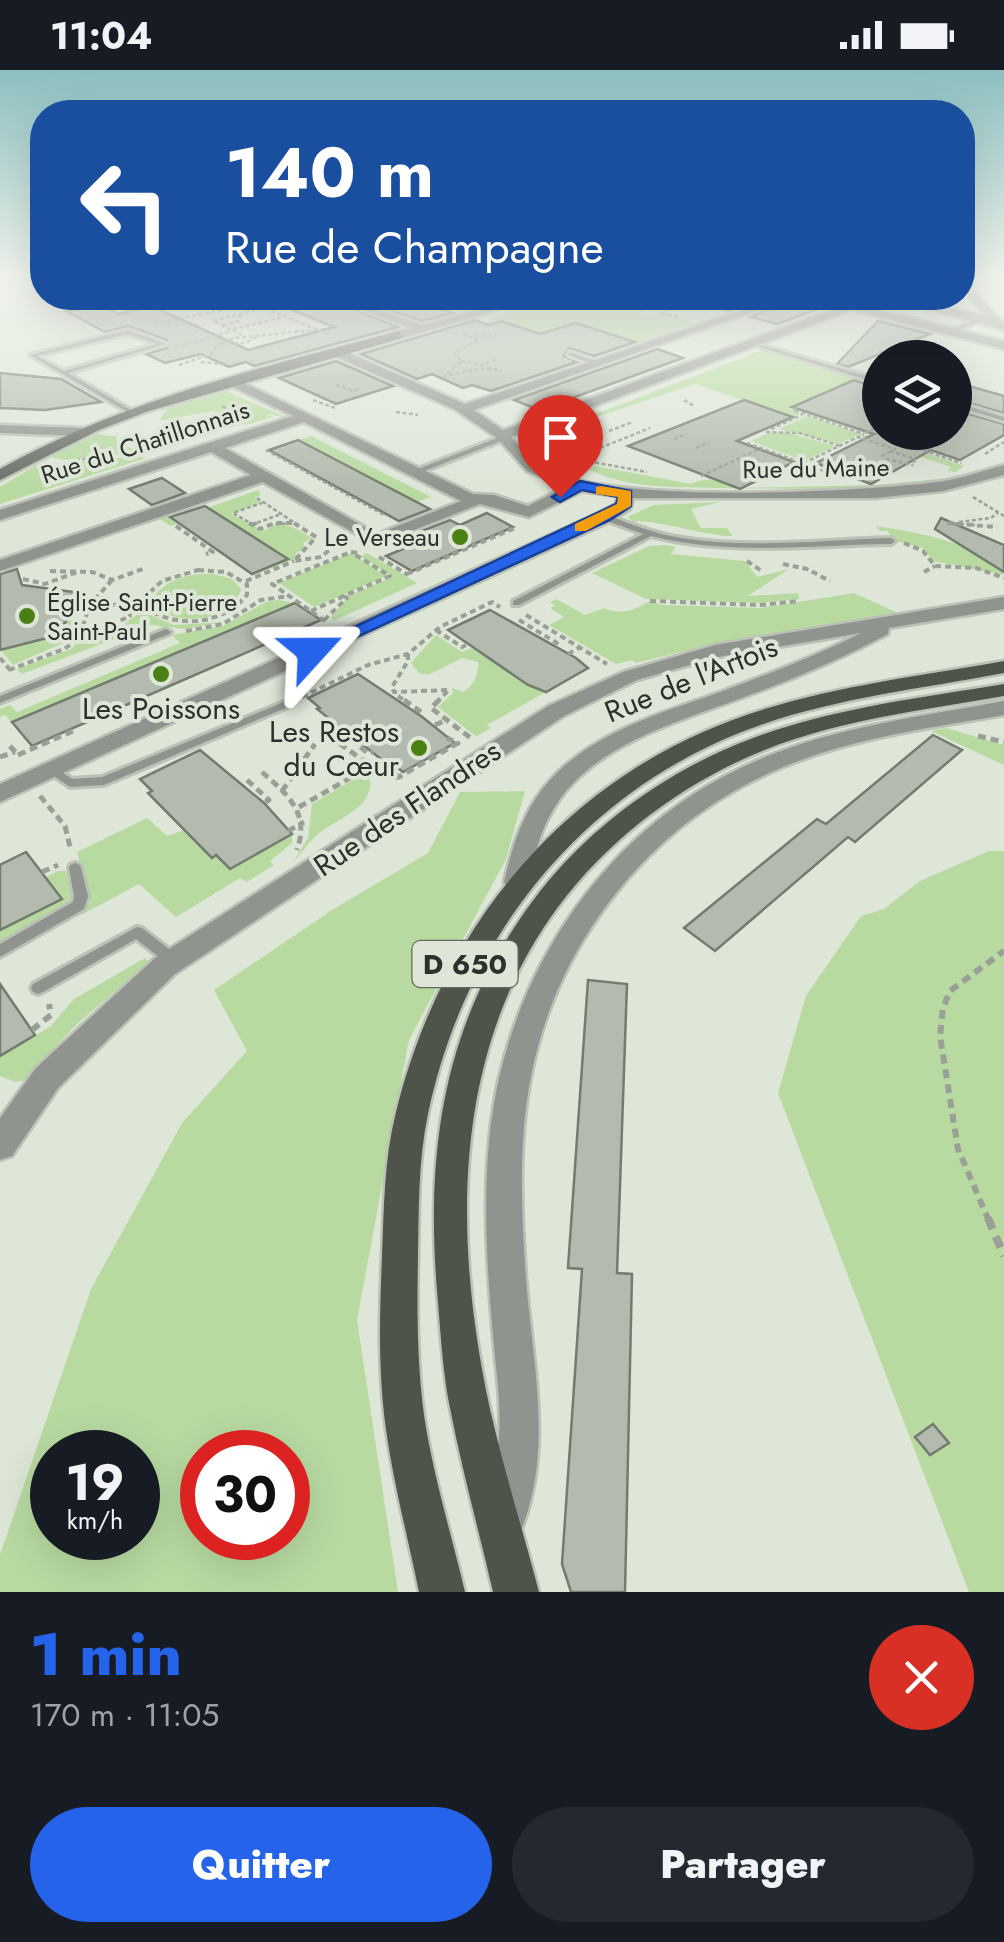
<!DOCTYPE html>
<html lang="fr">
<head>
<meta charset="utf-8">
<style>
	:root { --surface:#171b24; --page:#242831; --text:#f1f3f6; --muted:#9ea1a6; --accent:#2563eb }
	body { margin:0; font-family:Jost,sans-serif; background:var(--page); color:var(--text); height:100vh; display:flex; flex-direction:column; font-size:38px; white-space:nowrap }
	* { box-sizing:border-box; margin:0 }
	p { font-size:32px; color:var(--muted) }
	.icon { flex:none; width:55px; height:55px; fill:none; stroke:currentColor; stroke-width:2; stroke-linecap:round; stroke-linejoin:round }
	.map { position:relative; height:1522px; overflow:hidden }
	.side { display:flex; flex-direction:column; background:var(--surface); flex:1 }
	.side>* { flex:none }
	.hud { position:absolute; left:30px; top:30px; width:945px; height:210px; border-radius:40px; box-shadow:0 10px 40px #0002; background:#1a4fa0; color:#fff; overflow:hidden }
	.tools { position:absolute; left:862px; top:270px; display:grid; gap:20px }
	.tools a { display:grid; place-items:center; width:110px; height:110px; border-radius:50%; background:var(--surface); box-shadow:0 10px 40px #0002; font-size:50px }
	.speed { position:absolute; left:30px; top:1360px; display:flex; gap:20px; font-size:50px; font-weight:700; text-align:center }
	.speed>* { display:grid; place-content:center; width:130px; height:130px; border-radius:50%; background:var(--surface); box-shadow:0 10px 40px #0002; line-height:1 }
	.speed small { font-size:25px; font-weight:400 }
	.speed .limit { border:15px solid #d22; background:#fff; color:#111 }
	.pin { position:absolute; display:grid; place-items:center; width:85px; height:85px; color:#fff; margin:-102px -42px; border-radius:50% 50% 50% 0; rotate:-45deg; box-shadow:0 0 10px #0007 }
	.pin .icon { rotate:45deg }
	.me { position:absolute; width:110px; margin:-55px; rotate:66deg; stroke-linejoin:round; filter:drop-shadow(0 0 8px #0008) }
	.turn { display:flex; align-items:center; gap:35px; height:210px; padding:0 30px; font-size:45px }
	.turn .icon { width:130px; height:130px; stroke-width:2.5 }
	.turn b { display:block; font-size:70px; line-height:85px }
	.round { display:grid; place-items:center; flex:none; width:105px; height:105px; border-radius:52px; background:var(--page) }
	.headline { display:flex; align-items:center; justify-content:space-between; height:170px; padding:0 30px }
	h1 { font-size:60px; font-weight:800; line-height:75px; color:var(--accent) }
	.primary-button { display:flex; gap:20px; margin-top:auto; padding:20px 30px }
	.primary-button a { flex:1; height:115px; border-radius:60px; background:var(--accent); color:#fff; font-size:40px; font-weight:800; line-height:115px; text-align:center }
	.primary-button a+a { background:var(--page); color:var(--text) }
	.status { display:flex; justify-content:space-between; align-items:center; height:70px; padding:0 50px; background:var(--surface); direction:ltr }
	.status svg { height:28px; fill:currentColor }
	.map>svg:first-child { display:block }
</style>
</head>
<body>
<div class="status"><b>11:04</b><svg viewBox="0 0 49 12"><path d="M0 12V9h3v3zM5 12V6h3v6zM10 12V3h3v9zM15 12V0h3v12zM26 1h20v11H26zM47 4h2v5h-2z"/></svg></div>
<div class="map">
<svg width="1004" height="1522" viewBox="0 0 1004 1522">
	<rect width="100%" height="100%" fill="#dee6d8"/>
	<!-- green -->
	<g fill="#b8daa1" fill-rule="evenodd">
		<polygon points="616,232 626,234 620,238 628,240 636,235 647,237 639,244 652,246 657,242 695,253 619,279 605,275 622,268 575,253 536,266 501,251 484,249 505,243"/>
		<polygon points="765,279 858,308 789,338 800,344 793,347 695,314 585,351 575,347 530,364 537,369 524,364 583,342 593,345"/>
		<polygon points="233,319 228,322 288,348 267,344 273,347 246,355 237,350 239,339 226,337 235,342 234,349 214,341 159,351 167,339"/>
		<polygon points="807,346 878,370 883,368 964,396 956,402 947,401 951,397 857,365 839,374 779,359"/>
		<polygon points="786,362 835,376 804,391 751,371 769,363"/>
		<polygon points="98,364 117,367 116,371 140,382 64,390 51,387"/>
		<polygon points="311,366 431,427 417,432 298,370"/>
		<polygon points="135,386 146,388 0,434 0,417 43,391 58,394"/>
		<path d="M596,396l95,18c17,-9 36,-3 53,4l134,-3 70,-7c-76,13 -154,11 -230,10 -42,-1 -88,1 -128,-18z"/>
		<path d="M258,420l3,5 -7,3 7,4 -30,12 33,17c17,-12 29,-5 48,7l-9,5 2,6 -9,4 -1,6 -39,15h-3l34,-15 -89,-42 -27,9 -13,-8 10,-5 8,6z"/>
		<path d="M720,432l-29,7 10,19h26l5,8c-25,0 -85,-19 -99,-14l-5,-5 25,-12z"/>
		<path d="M876,456c39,6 104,16 128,49l-71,-14 -10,-13 -32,-8 -3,-9h-8z"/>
		<polygon points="666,475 676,477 671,484 745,491 757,507 789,499 748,526 798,523 800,529 758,533 646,529 592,503 649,476"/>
		<polygon points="351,483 387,506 314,537 279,513"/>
		<polygon points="367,483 417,513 333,551 331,547 350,525 393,507 360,486"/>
		<path d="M213,504l19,5 9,10c-8,33 -67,39 -87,16l1,-10c14,-17 36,-22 58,-21z"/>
		<path d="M854,523l44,20 -185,31 -77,19 -4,-3 -16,4 -67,-39 15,-8 -14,-9 5,-2 -5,-4 6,-3 29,16 20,-7c14,8 30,2 45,-7l12,4 98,3z"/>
		<polygon points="278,530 295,533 11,652 5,645 0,647 0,639 10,635 17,642 180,573 172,565 223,556 266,532"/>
		<polygon points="142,541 174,555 223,552 184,559 151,555 22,604 17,599 71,579 86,565 120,557"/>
		<polygon points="56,543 74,546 72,555 76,563 72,569 13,595 0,579 0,567 8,565 19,576 34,568 39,572 30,561 47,558 61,569 49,557"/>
		<path d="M436,565l26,17 9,-4 75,44 -59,33 4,3 -14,8 -4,-2 -35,-27 15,-14 -1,-5 11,4c12,-7 15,-17 15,-30l-16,-4 -34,17 -9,-2 -8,-10z"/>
		<polygon points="946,658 1004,675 1004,695 931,661"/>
		<path d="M368,701c13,36 -31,46 -52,65 -9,8 -15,18 -22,25l14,-23 4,-34z"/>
		<path d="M525,721l-19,68 -97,181 -52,280 41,272h-398v-37l91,-266 91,-166 65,-72 -33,-61 118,-80 96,-57 32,-61zM52,1382h86v86h-86zM202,1382h86v86h-86z"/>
		<polygon points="147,748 167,766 185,760 211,787 216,785 230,799 292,764 292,773 270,791 274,795 247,812 240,808 176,847 139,814 81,845 90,833 77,782"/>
		<polygon points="989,781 1004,781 1004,1522 969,1522 778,1023 806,926 861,846 884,839 920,811"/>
		<polygon points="58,801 66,801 72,828 68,836 0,873 0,860 62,829 46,807"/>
		<polygon points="145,888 149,892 77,954 23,1011 15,1012 0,1006 0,986 50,957 74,929"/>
	</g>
	<!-- building -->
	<g fill="#b2bbad" stroke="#747c70" stroke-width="2.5">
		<polygon points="263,228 328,228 398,257 254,296 246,292 229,297 201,284 165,293 146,284 167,278 167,270 129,256 105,262 66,241 99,234 119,244 152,236 248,280 334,257"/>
		<polygon points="356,228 409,228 453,243 422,251"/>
		<polygon points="709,228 768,228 729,241 708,235"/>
		<polygon points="796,228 811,228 826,236 777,254 751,247"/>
		<polygon points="475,250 488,255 501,251 540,264 576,253 635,272 594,286 569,278 564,286 577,292 491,321 472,315 463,318 432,304 417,309 361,284"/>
		<polygon points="878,251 930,264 848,297 837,294"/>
		<polygon points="657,279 683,288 539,340 514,330"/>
		<polygon points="336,291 393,316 336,334 279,308"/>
		<polygon points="0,303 61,309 101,332 45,340 0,338"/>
		<polygon points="854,310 880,319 880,362 955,362 955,340 1004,354 1004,365 960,390 931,380 871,414 816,393 874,364 792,337"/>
		<polygon points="955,312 1004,326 1004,343 955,329"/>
		<polygon points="744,330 793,347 737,371 794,392 740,419 628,376"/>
		<polygon points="298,370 430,439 399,451 269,380"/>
		<polygon points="162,408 185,423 152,435 129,419"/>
		<polygon points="205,436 288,489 252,504 170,447"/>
		<polygon points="487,443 513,457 412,501 386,486 429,468 419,462 450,450 460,455"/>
		<polygon points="941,448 1004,475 1004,502 935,459"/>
		<polygon points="17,499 22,515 81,523 65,553 54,559 59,565 0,580 0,504"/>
		<polygon points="295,533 321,550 32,676 12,652"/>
		<polygon points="490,540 576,588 588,598 546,622 528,615 448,560"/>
		<polygon points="358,604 421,646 455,673 403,702 389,691 386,693 317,639 320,638 308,628"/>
		<polygon points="933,665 962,680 855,772 848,767 715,881 684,858 817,749 826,754"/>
		<polygon points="200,680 264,733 292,764 230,799 216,785 212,788 148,723 152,721 140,709"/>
		<polygon points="26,782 62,829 0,860 0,795"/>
		<polygon points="588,910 627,914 617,1203 632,1204 625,1522 571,1522 562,1494 582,1199 568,1198"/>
		<polygon points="0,914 35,965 0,986"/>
		<polygon points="933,1354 949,1373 930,1385 915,1367"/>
	</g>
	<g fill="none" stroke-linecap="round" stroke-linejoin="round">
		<!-- lane casing -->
		<g stroke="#bbc2b5" stroke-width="6">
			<g id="lane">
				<polygon points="978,249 983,250 954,262 949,261"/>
				<path d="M128,260l38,14 -98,29 65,38v2h-4l-99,-58zM128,264l29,10 -93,27 -27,-15z"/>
				<polygon points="760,275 880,310 880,314 760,277"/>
				<polygon points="570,282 598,292 599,293 596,295 568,285"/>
				<polygon points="955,332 1004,347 1004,351 955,336"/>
				<polygon points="502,366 509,368 417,404 410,402"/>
				<path d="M602,445h6c24,10 48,19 74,23 69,11 140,2 209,0l4,3 -4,3c-80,1 -161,12 -240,-8l-132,69h-6v-4l130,-67 -41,-15z"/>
				<polygon points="166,559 171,562 169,564 0,633 0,626"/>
				<polygon points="286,631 291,634 290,636 104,715 70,717 45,700 47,697 55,697 72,709 102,707"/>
				<polygon points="75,793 80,795 81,798 88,826 84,839 0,887 0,874 73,832 74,826 69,798 70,795"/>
				<polygon points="137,857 142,858 178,886 180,890 178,894 173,896 168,894 136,869 43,922 38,924 33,922 31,918 33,914"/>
			</g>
		</g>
		<!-- street casing -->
		<g stroke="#bbc2b5" stroke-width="5">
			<g id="street">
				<polygon points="962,208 1004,253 1004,260 886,228 904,228 985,245 962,218"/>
				<polygon points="332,228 346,228 422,255 522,228 537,228 399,269 395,262 410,258"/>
				<path d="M778,228h14l-318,112 29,20 337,-123 -25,-9h16l173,43v8l-152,-39 -341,127c8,8 17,21 26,28 62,41 321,27 400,17 23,-3 45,-11 67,-17v10l-61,16 -68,7h-242l-3,11 -19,12 -611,281v-18l599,-271 17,-9 2,-8 -36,-5 -53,26 -49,-13 -104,41 -113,-63 -263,89v-11l251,-85 -40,-23 -211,68v-10l293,-94 -64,-31v-6l5,-1 239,116 21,1 34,11 39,-20 -40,-15 -30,-33 -43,-29 -120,-53v-6h8l123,54zM304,352l157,79 -84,33 -152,-86z"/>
				<polygon points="0,355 82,358 89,362 82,366 0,363"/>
				<path d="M1004,527v12l-115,19 -1,6c-43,23 -87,42 -133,59 -64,25 -143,44 -189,98 -12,15 -23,35 -28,54 -4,14 -4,30 -12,44h-18l-4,-7c9,-38 20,-74 47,-103 43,-47 110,-66 169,-87 48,-18 96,-36 141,-59l-143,24 -81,23 -73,36 -389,258 -117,114 -46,68 -12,4v-42l36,-50 119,-110 393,-252 75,-34 92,-27z"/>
				<path d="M1004,631v14c-80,14 -167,25 -241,61 -119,56 -207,171 -232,300 -12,60 -10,127 -6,188 5,91 31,182 -5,269l-15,7 -15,-7c-13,-29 7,-64 9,-95 2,-31 -2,-61 -5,-91 -8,-88 -15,-186 6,-273 32,-133 121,-252 247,-309 79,-37 171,-48 257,-64z"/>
			</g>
		</g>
		<!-- secondary casing -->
		<g stroke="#bbc2b5" stroke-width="5">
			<path id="secondary" d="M399,261l4,7 -254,73 -50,19 -99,50v-11c124,-69 263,-102 399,-138z"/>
		</g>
		<!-- primary casing -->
		<g stroke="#bbc2b5" stroke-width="5">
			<g id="primary">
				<path d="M1004,591v12c-95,18 -197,28 -286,69 -153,70 -256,209 -290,372 -10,47 -9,95 -10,143 -1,53 -1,106 6,158 9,60 27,118 41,177h-46c-12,-59 -28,-118 -35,-178 -6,-53 -4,-106 -2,-159 2,-47 2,-96 14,-143 41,-167 147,-309 307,-380 94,-42 201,-53 301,-71z"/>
				<path d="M1004,614v12c-79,14 -161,23 -237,53 -81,32 -156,87 -209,158 -107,144 -105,332 -68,502 14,61 33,122 49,183h-46c-14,-61 -31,-122 -43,-184 -7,-34 -9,-70 -12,-105 -14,-155 5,-287 103,-413 54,-68 131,-122 212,-152 81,-30 167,-40 251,-54z"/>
			</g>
		</g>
		<!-- path-far4 -->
		<g stroke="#9aa095" stroke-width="2.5" stroke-dasharray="4 2.5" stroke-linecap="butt">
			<polyline points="0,209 5,207"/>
			<polyline points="241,228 330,265"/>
			<polyline points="302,228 323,235"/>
			<polyline points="573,228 594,232"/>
			<polyline points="687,230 710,236"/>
			<polyline points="627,233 665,240"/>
			<polyline points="264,235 276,234"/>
			<polyline points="546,238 643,229"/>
			<polyline points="678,247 662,243 680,230 693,228"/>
			<polyline points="154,254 251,234"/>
			<polyline points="223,255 239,251 240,244"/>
			<polyline points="233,259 284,247"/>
			<polyline points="242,265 213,251 262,238"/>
			<polyline points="475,266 496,265"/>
			<polyline points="221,274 245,273 258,266"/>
			<polyline points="175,277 232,261"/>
			<polyline points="879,281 889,284 911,274 944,283"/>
			<polyline points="461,291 481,295 498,289"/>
			<polyline points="201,292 221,294"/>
			<polyline points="179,295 211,284 218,274 234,268 315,260"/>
			<polyline points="449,305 485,298 502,301"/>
			<polyline points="443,308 461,291 454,282 479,270 462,264"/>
			<polyline points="336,315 353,321 359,318"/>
			<polyline points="313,330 335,338"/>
			<polyline points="684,330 694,336"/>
			<polyline points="222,337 246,341"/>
			<polyline points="797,338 793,340 864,364"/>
			<polyline points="396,342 418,345"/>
			<polyline points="220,344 234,350"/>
			<polyline points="771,359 802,345"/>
			<polyline points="609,361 633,352"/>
			<polyline points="766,362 800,363 840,376"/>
			<polyline points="887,362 881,366 961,393"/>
			<polyline points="865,363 880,356"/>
			<polyline points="545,368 570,378"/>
			<polyline points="674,369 687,364"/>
			<polyline points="747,373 832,404"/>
			<polyline points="696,378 709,373"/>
			<polyline points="266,380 386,446"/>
			<polyline points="890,381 915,389 913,395"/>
			<polyline points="985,384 1004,372"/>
			<polyline points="576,389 647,402"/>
			<polyline points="886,389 913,395"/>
			<polyline points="76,390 115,386"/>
			<polyline points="570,390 650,358"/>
			<polyline points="804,393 858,367 895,379 880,387"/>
			<polyline points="701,406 762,378"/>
			<polyline points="973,427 1004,446"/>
			<polyline points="257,428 298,455"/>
			<polyline points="959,452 991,448 998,443"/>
			<polyline points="947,453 975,455"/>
			<polyline points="251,455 281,444"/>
			<polyline points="254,455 233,443 262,433"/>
			<polyline points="269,455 292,453"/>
		</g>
		<!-- path-far3 -->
		<g stroke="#9aa095" stroke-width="4" stroke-dasharray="6 4" stroke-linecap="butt">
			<polyline points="249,453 260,459 275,453 292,453"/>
			<polyline points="294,453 316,467 294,491 321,487 341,470"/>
			<polyline points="947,453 997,457"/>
			<polyline points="251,455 257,453"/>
			<polyline points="176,456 213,482 206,484"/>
			<polyline points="904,473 923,481 935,496 976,498 1004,508"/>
			<polyline points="379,487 408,505"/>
			<polyline points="747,491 763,502"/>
			<polyline points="783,494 807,499 830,511"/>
			<path d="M198,500l28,2 21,12v11c-25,29 -65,34 -98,15l-2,-15 15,-14z"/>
			<polyline points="50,501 92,502 112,510 143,499"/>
			<polyline points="924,502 935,496"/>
			<polyline points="407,504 515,458"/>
			<polyline points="23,509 45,514 77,502"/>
			<polyline points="246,511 294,491"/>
			<polyline points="650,531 760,535 799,531"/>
			<polyline points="92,534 147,536"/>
			<polyline points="61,536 89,536"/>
			<polyline points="311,541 344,526"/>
			<polyline points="526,545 607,594"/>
			<polyline points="324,550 347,528 344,526 390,506 354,484"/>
			<polyline points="519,550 557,573 554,575"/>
			<polyline points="325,551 272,514 351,482 358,483"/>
			<polyline points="436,560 462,577 466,575"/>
			<polyline points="186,561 223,554 261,530 289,526"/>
			<polyline points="83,562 99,561 130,546 128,539"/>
			<polyline points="408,584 408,591 392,617 394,622 449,620 436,633"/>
			<polyline points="568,584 580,577"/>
			<polyline points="0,588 11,601"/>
			<polyline points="9,600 64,579 79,569 89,536 112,510"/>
			<polyline points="398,626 408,633"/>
			<polyline points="302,627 368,595 408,584 440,557 492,532 500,537"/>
		</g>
		<!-- path-far2 -->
		<g stroke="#9aa095" stroke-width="5" stroke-dasharray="8 5" stroke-linecap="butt">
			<polyline points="404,630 421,642"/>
			<polyline points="439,630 431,638 472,669"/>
			<polyline points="435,655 446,650"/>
			<polyline points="340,661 369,684 373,682"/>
			<polyline points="329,666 371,696"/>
			<polyline points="978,666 1004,672"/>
			<polyline points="10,676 18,685"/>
			<polyline points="18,685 75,660"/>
			<polyline points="0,687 15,682"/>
			<polyline points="374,694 390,708 399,707 458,673 447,668"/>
			<polyline points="394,694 387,698 399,707"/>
			<path d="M262,702c26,23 48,41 35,78"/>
			<polyline points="247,710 269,730 264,733"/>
			<polyline points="282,721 315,674"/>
			<polyline points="40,726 65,756 71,781"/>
			<polyline points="299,737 382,690"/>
			<polyline points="288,761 304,752"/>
			<polyline points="42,802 58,795"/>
		</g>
		<!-- path-far1 -->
		<g stroke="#9aa095" stroke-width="6" stroke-dasharray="9 6" stroke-linecap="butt">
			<polyline points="32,960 51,945 49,934"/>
			<polyline points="989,1151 958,1079 940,966 943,938 950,921 1004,881"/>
		</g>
		<!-- path -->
		<polyline stroke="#9aa095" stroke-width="8" stroke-dasharray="12 8" stroke-linecap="butt" points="988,1148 1004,1186"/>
		<!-- lane -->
		<use href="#lane" fill="#90948e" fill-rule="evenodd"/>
		<!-- street -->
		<use href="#street" fill="#90948e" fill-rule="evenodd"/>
		<!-- secondary -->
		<use href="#secondary" fill="#696e66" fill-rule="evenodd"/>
		<!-- primary -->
		<use href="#primary" fill="#4e544a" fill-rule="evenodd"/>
	</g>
	<!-- sky -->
	<linearGradient id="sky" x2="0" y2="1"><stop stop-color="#8cbfc0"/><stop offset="0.49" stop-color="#f0f4ed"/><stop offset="1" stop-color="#f0f4ed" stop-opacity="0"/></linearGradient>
	<rect width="1004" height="420" fill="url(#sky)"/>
	<!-- route -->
	<polygon fill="#2563eb" stroke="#184099" stroke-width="2.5" points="580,411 631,421 631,436 610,450 318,585 312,586 303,581 616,434 618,427 582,420 560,432 552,427"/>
	<!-- slow -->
	<polygon fill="#f59e0b" points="601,416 631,421 631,436 586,461 575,461 575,454 617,434 618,427 596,424 596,417"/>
	<!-- markers -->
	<g fill="#4b8015" stroke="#dee6d8" stroke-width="4">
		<circle cx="460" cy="467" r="10"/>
		<circle cx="27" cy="546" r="10"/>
		<circle cx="161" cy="604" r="10"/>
		<circle cx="419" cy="678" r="10"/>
	</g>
	<g text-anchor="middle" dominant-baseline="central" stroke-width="8" stroke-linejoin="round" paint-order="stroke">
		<!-- far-street labels -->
		<g font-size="25" fill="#2d312b" stroke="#dee6d8">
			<text transform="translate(145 372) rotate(-18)">Rue du Chatillonnais</text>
			<text transform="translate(816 398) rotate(-1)">Rue du Maine</text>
		</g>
		<!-- far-poi labels -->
		<g font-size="25" fill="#2d312b" stroke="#dee6d8" text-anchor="end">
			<text x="440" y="467">Le Verseau</text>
			<text x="47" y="532" text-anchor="start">Église Saint-Pierre<tspan x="47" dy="29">Saint-Paul</tspan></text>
		</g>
		<!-- shield labels -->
		<rect fill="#dee6d8" stroke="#62675f" stroke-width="2.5" x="412.5" y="871" width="105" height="46" rx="8"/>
		<g font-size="28" font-weight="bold" fill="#2d312b">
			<text x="465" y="894">D 650</text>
		</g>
		<!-- street labels -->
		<g font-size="30" fill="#2d312b" stroke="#dee6d8">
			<text transform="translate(691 609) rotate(-22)">Rue de l'Artois</text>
			<text transform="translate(407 738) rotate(-34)">Rue des Flandres</text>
		</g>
		<!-- poi labels -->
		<g font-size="30" fill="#2d312b" stroke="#dee6d8">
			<text x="161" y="638">Les Poissons</text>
			<text x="399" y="661" text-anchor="end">Les Restos<tspan x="399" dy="34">du Cœur</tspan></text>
		</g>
	</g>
</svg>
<div class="tools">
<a><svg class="icon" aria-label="layers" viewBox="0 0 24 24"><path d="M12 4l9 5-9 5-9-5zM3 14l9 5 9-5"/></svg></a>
</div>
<div class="speed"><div>19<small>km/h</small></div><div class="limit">30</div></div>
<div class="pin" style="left:560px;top:427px;background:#d93025"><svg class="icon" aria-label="arrive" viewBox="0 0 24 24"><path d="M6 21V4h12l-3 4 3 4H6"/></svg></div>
<svg class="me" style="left:312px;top:581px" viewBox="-20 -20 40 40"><path d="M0-17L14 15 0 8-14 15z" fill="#2563eb" stroke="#fff" stroke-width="4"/></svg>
<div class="hud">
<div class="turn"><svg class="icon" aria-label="left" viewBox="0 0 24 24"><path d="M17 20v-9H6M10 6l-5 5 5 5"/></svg><div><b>140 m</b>Rue de Champagne</div></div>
</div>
</div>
<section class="side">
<div class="headline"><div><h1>1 min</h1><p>170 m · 11:05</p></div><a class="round" style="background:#d93025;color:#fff"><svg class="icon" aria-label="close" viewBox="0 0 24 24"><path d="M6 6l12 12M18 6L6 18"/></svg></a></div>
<div class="primary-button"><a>Quitter</a><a>Partager</a></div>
</section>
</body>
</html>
